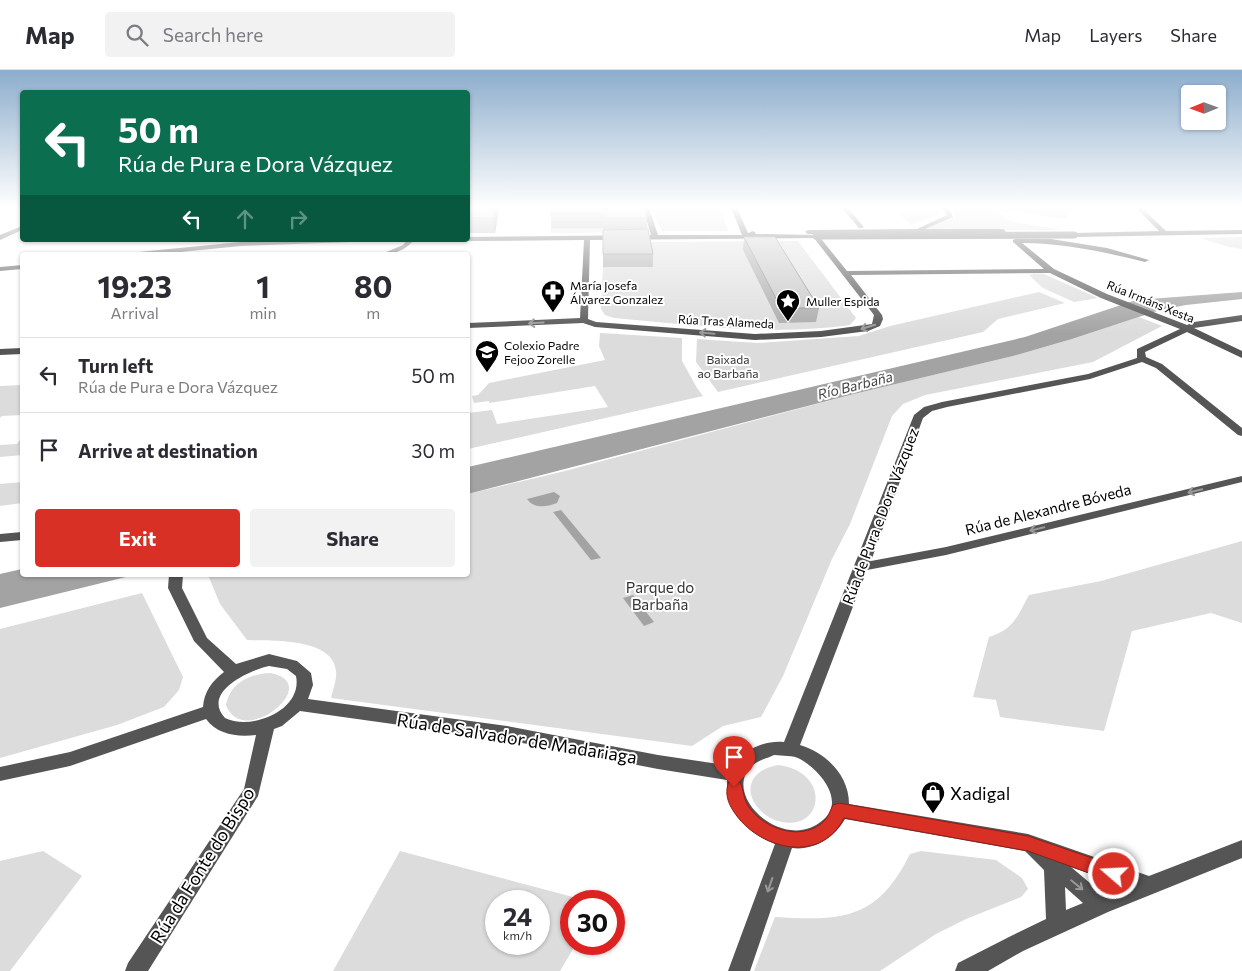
<!DOCTYPE html>
<html lang="en">
<head>
<meta charset="utf-8">
<style>
	:root { --surface:#fff; --page:#f2f2f3; --text:#2b2b33; --muted:#7c7c81; --line:#e1e1e2; --accent:#d93025 }
	body { margin:0; font-family:Commissioner,sans-serif; background:var(--page); color:var(--text); height:100vh; display:flex; flex-direction:column; font-size:19px; white-space:nowrap }
	* { box-sizing:border-box; margin:0 }
	p { font-size:16px; color:var(--muted) }
	.icon { flex:none; width:28px; height:28px; fill:none; stroke:currentColor; stroke-width:2; stroke-linecap:round; stroke-linejoin:round }
	.map { position:relative; flex:1; overflow:hidden }
	.drawer { position:absolute; left:20px; top:182px; width:450px; height:325px; display:flex; flex-direction:column; background:var(--surface); border-radius:5px; box-shadow:0 1px 4px #0004 }
	.drawer>* { flex:none }
	.guide { position:absolute; left:20px; top:20px; width:450px; height:152px; border-radius:5px; box-shadow:0 1px 4px #0004; background:#0b6e4f; color:#fff; overflow:hidden }
	.needle { width:32px; rotate:269deg }
	.tools { position:absolute; left:1181px; top:15px; display:grid; gap:10px }
	.tools a { display:grid; place-items:center; width:45px; height:45px; border-radius:5px; background:var(--surface); box-shadow:0 1px 4px #0004; font-size:25px }
	.speed { position:absolute; left:485px; top:820px; display:flex; gap:10px; font-size:25px; font-weight:700; text-align:center }
	.speed>* { display:grid; place-content:center; width:65px; height:65px; border-radius:50%; background:var(--surface); box-shadow:0 1px 4px #0004; line-height:1 }
	.speed small { font-size:12px; font-weight:400 }
	.speed .limit { border:8px solid #d22; background:#fff; color:#111 }
	.pin { position:absolute; display:grid; place-items:center; width:42px; height:42px; color:#fff; margin:-51px -21px; border-radius:50% 50% 50% 0; rotate:-45deg; box-shadow:0 0 5px #0007 }
	.pin .icon { rotate:45deg }
	.me { position:absolute; width:55px; margin:-28px; rotate:289deg; stroke-linejoin:round; filter:drop-shadow(0 0 4px #0008) }
	.turn { display:flex; align-items:center; gap:18px; height:105px; padding:0 15px; font-size:22px }
	.turn .icon { width:65px; height:65px; stroke-width:2.5 }
	.turn b { display:block; font-size:35px; line-height:42px }
	.lanes { display:flex; align-items:center; height:48px; padding:0 15px; background:#0003; justify-content:center; gap:25px; direction:ltr }
	.lanes .off { opacity:.35 }
	.eta { display:flex; justify-content:space-evenly; align-items:center; height:85px; text-align:center }
	.eta b { font-size:30px; font-weight:700; line-height:35px }
	.button { display:flex; gap:10px; margin-top:auto; padding:10px 15px }
	.button a { flex:1; height:58px; border-radius:5px; background:var(--accent); color:#fff; font-size:20px; font-weight:700; line-height:58px; text-align:center }
	.button a+a { background:var(--page); color:var(--text) }
	ul { padding:0; list-style:none }
	li { display:flex; align-items:center; gap:15px; height:75px; padding:0 15px; border-top:1px solid var(--line) }
	li div { flex:1 }
	li b { display:block; font-size:19px }
	li em { font-style:normal }
	header { display:flex; align-items:center; gap:30px; box-sizing:border-box; height:70px; padding:0 25px; background:var(--surface); border-bottom:1px solid var(--line) }
	header strong { font-size:24px }
	nav { display:flex; gap:28px; margin-inline-start:auto; font-size:18px }
	.search { width:350px; height:45px; background:var(--page); display:flex; align-items:center; gap:12px; box-sizing:border-box; padding:0 18px; border-radius:5px; color:var(--muted); font-size:19px }
	.map>svg:first-child { display:block }
</style>
</head>
<body>
<header>
<strong>Map</strong>
<div class="search"><svg class="icon" aria-label="search" viewBox="0 0 24 24"><circle cx="10" cy="10" r="6"/><path d="M15 15l6 6"/></svg>Search here</div>
<nav><a>Map</a><a>Layers</a><a>Share</a></nav>
</header>
<div class="map">
<svg width="1242" height="901" viewBox="0 0 1242 901">
	<rect width="100%" height="100%" fill="#fff"/>
	<!-- green -->
	<g fill="#dcdcdc" fill-rule="evenodd">
		<polygon points="652,138 720,138 728,161 662,161"/>
		<polygon points="951,138 1071,138 1066,149 995,139 1009,151 1062,160 919,160 956,147"/>
		<polygon points="896,140 938,140 940,144 910,155"/>
		<polygon points="646,146 649,161 647,162 551,163 551,158 639,158"/>
		<polygon points="1242,167 1242,179 1229,177 1200,168"/>
		<path d="M798,171l58,77 -6,7c-78,11 -157,0 -236,-7l-9,-3 -4,-6 2,-42h49l-4,-25z"/>
		<polygon points="1034,204 1044,204 1098,228 1074,232 1043,218 1029,205"/>
		<polygon points="1039,222 1065,233 998,249 983,262 718,322 696,292 697,269 757,273 859,266 890,256"/>
		<path d="M1139,247l23,9 -69,36 -168,33 -22,9 -11,12 -42,108 -18,35 -49,117 -22,41 -38,9 -31,20 -361,-48c2,-9 6,-19 5,-27 -3,-34 -66,-30 -89,-31l-27,-36 -12,-29h260v-81l93,-22 297,-79 155,-37 59,-17z"/>
		<polygon points="600,263 682,268 682,291 697,318 703,326 468,379 468,343 492,340 497,354 608,337 595,316 489,333 489,331 474,333 472,326 478,325 489,313 605,290 599,276"/>
		<polygon points="22,315 22,345 2,346 0,348 0,316"/>
		<polygon points="22,367 22,385 0,387 0,375 17,374"/>
		<polygon points="22,412 22,433 0,436 0,414"/>
		<path d="M1242,471v82l-31,-10 -79,18 -28,100 -104,-14 -4,-17 -23,-3 16,-60c25,-8 28,-20 40,-42l72,-14z"/>
		<polygon points="142,523 183,607 179,620 164,637 117,655 0,688 0,559"/>
		<path d="M270,603c56,10 -28,77 -44,32 4,-22 24,-31 44,-32z"/>
		<path d="M778,695c55,7 45,69 0,56 -10,-3 -19,-10 -24,-19 -11,-20 5,-34 24,-37z"/>
		<polygon points="43,781 82,806 10,901 0,901 0,791"/>
		<path d="M400,781l188,50h-17v43h5l-16,27h-227zM496,831h43v43h-43z"/>
		<path d="M921,781l75,9 26,18 6,11 -7,8 -55,22 -30,15 -56,37h-126l21,-54c68,4 102,3 135,-63z"/>
	</g>
	<!-- water -->
	<g fill="#a3a3a3">
		<polygon points="1242,222 1242,229 1186,235 1160,240 1072,269 1013,286 858,323 468,424 468,397 1025,267 1136,230"/>
		<path d="M554,422l6,4 -3,7c-10,4 -23,6 -30,-4z"/>
		<polygon points="561,440 601,488 591,490 553,442"/>
		<polygon points="22,499 22,505 134,505 0,538 0,504"/>
		<polygon points="633,525 654,552 644,556 623,528"/>
	</g>
	<g fill="none" stroke-linecap="round" stroke-linejoin="round">
		<!-- minor -->
		<g fill="#555" fill-rule="evenodd">
			<path d="M643,138h6l9,27h84l-11,-27h6l11,25 5,-2 3,2 -1,1 63,1 29,36 197,-2 -31,-27v-2l2,-1h36l56,9 42,12 -4,2c-41,-10 -81,-19 -123,-19l32,26 53,25 80,31 7,-3 48,-7v6l-48,7 48,23v7l-55,-26 -42,20 1,5 16,7 80,64v8l-4,-1 -82,-67 -14,-6 -52,17 -143,28 -15,4 -9,7 -52,143 75,-14 296,-71v6l-296,73 -79,15 -67,175c26,8 49,30 49,59l179,30 121,42 93,-36v18l-134,54 -85,39 -35,20h-33l3,-8 51,-26 37,-18 -2,-49 -19,-19 -180,-32c-10,18 -31,32 -53,29l-42,123h-22l47,-127c-28,-11 -49,-33 -48,-64l-69,-11 -151,-29 -207,-29 -18,15 -8,3 -16,67 -110,175h-23l3,-8 116,-174 12,-54c-19,2 -38,0 -50,-16l-136,47 -70,15v-14l70,-15 133,-45c1,-15 9,-26 21,-35l-30,-31 -26,-53 1,-13h14l-1,13 25,50 29,26 33,-10 28,7 14,12 2,12 -5,14 199,27 151,29 74,11c12,-16 32,-26 52,-24l130,-327 10,-8 18,-5 146,-28 49,-16v-9l43,-20 -79,-31 -51,-25 -199,2 31,40 1,4 -3,7 -12,5 -47,6 -66,3 -160,-13 -12,-4 -115,5v-5l112,-5 4,-78 -116,1 -3,-1h3v-3l183,-2zM814,168l60,77 -2,9 -51,7 -66,3 -159,-12 -8,-3 2,-79zM269,596l18,3 9,7c7,34 -44,55 -71,42 -24,-26 25,-48 44,-52zM774,685c9,1 19,0 26,4 20,11 46,42 23,61 -40,35 -104,-27 -70,-55 6,-5 15,-7 21,-10zM1071,797l53,19 -21,8zM1065,817l18,16 -17,7z"/>
			<polygon points="842,138 848,138 863,156 863,158 859,158"/>
			<polygon points="943,138 949,138 953,147 925,159 1003,159 1006,161 1003,163 808,164 805,162 808,160 917,159 947,145"/>
			<polygon points="1136,138 1142,138 1166,161 1242,160 1242,164 1074,167 1071,165 1074,163 1159,161"/>
			<polygon points="22,156 22,160 0,170 0,165"/>
			<polygon points="294,170 353,170 350,172 241,176 150,185 124,185 128,183 241,172"/>
			<path d="M407,170h7c-8,10 -21,15 -35,15l24,-10z"/>
			<polygon points="22,195 22,199 0,201 0,197"/>
			<polygon points="22,278 22,284 0,285 0,279"/>
			<polygon points="22,462 22,470 0,472 0,464"/>
		</g>
		<!-- minor-bridge -->
		<polyline stroke="#555" stroke-width="7" points="816,166 1074,165"/>
	</g>
	<!-- wall -->
	<g fill="#a9a9a9">
		<polygon points="468,138 499,139 495,163 468,163"/>
		<polygon points="551,138 645,138 647,148 647,159 653,184 653,197 603,197 603,158 551,158"/>
		<polygon points="744,167 819,238 816,252 779,253 743,180"/>
	</g>
	<!-- shaded-wall -->
	<polygon fill="#898989" points="495,138 499,138 499,139 495,163 493,148"/>
	<!-- building -->
	<g fill="#c4c4c4" stroke="#898989">
		<polygon points="468,138 495,138 493,148 468,148"/>
		<polygon points="552,138 645,138 647,148 603,148 603,143 551,143"/>
		<polygon points="648,159 653,184 603,184 603,160"/>
		<polygon points="744,167 775,167 819,238 781,238"/>
	</g>
	<!-- one-way arrows -->
	<defs><path id="oneway-shaft" d="M-6 0H5M1.5-3L5.5 0L1.5 3" fill="none" stroke-width="1.6" stroke-linecap="round" stroke-linejoin="round" transform="scale(1.25)"/></defs>
	<g stroke="#999">
		<use href="#oneway-shaft" transform="translate(536 253) rotate(177)"/>
		<use href="#oneway-shaft" transform="translate(868 257) rotate(163)"/>
		<use href="#oneway-shaft" transform="translate(707 263) rotate(-175)"/>
		<use href="#oneway-shaft" transform="translate(1195 421) rotate(166)"/>
		<use href="#oneway-shaft" transform="translate(1037 459) rotate(166)"/>
		<use href="#oneway-shaft" transform="translate(770 815) rotate(109)"/>
		<use href="#oneway-shaft" transform="translate(1077 815) rotate(39)"/>
	</g>
	<!-- sky -->
	<linearGradient id="sky" x2="0" y2="1"><stop stop-color="#8cadcc"/><stop offset="0.52" stop-color="#fff"/><stop offset="1" stop-color="#fff" stop-opacity="0"/></linearGradient>
	<rect width="1242" height="264" fill="url(#sky)"/>
	<!-- route -->
	<path fill="#d93025" stroke="#8d1f18" d="M734,710l6,2c4,8 3,17 9,25 16,23 56,36 77,12 3,-4 5,-10 7,-14l6,-2 189,33 93,32 2,6 -2,6 -7,2 -86,-31 -184,-33c-24,49 -91,30 -113,-11 -4,-7 -6,-17 -2,-25z"/>
	<!-- icons -->
	<defs>
		<g id="pharmacy-pin" transform="scale(1.25)"><path d="M0 17L-7.5 6A9.5 9.5 0 1 1 7.5 6Z" fill="#000" stroke="#fff"/><path d="M-2-6h4v4h4v4h-4v4h-4v-4h-4v-4h4Z" fill="#fff"/></g>
		<g id="sight-pin" transform="scale(1.25)"><path d="M0 17L-7.5 6A9.5 9.5 0 1 1 7.5 6Z" fill="#000" stroke="#fff"/><path d="M0-6L1.8-2.2L6-1.7L2.9 1.2L3.7 5.4L0 3.3L-3.7 5.4L-2.9 1.2L-6-1.7L-1.8-2.2Z" fill="#fff"/></g>
		<g id="school-pin" transform="scale(1.25)"><path d="M0 17L-7.5 6A9.5 9.5 0 1 1 7.5 6Z" fill="#000" stroke="#fff"/><path d="M0-5L7-2L0 1L-7-2ZM-4 1L0 2.5L4 1V4Q0 6-4 4Z" fill="#fff"/></g>
		<g id="shop-pin" transform="scale(1.25)"><path d="M0 17L-7.5 6A9.5 9.5 0 1 1 7.5 6Z" fill="#000" stroke="#fff"/><path d="M-5-2.5h2.3a2.7 3.5 0 0 1 5.4 0H5L5.5 6h-11ZM-1.5-2.5h3a1.5 2.3 0 0 0-3 0Z" fill="#fff"/></g>
	</defs>
	<g fill-rule="evenodd">
		<use href="#pharmacy-pin" x="553" y="222"/>
		<use href="#sight-pin" x="788" y="231"/>
		<use href="#school-pin" x="487" y="282"/>
		<use href="#shop-pin" x="933" y="723"/>
	</g>
	<g text-anchor="middle" dominant-baseline="central" stroke-width="4" stroke-linejoin="round" paint-order="stroke">
		<!-- far-poi labels -->
		<g font-size="12" fill="#000" stroke="#fff" text-anchor="start">
			<text x="570" y="215">María Josefa<tspan x="570" dy="14">Álvarez Gonzalez</tspan></text>
			<text x="806" y="231">Muller Espida</text>
			<text x="504" y="275">Colexio Padre<tspan x="504" dy="14">Fejoo Zorelle</tspan></text>
		</g>
		<!-- far-street labels -->
		<g font-size="12" fill="#000" stroke="#fff">
			<text transform="translate(1151 231) rotate(22)">Rúa Irmáns Xesta</text>
			<text transform="translate(726 251) rotate(3)">Rúa Tras Alameda</text>
		</g>
		<!-- far-park labels -->
		<g font-size="12" fill="#333" stroke="#fff">
			<text x="728" y="289">Baixada<tspan x="728" dy="14">ao Barbaña</tspan></text>
		</g>
		<!-- far-water labels -->
		<g font-size="14" font-style="italic" fill="#444" stroke="#fff">
			<text transform="translate(855 315) rotate(-14)">Río Barbaña</text>
		</g>
		<!-- street labels -->
		<g font-size="15" fill="#000" stroke="#fff">
			<text transform="translate(1048 439) rotate(-14)">Rúa de Alexandre Bóveda</text>
			<text transform="translate(880 446) rotate(-69)">Rúa de Pura e Dora Vázquez</text>
		</g>
		<!-- park labels -->
		<g font-size="15" fill="#333" stroke="#fff">
			<text x="660" y="517">Parque do<tspan x="660" dy="17">Barbaña</tspan></text>
		</g>
		<!-- near-street labels -->
		<g font-size="18" fill="#000" stroke="#fff">
			<text transform="translate(517 668) rotate(9)">Rúa de Salvador de Madariaga</text>
			<text transform="translate(202 795) rotate(-58)">Rúa da Fonte do Bispo</text>
		</g>
		<!-- near-poi labels -->
		<g font-size="18" fill="#000" stroke="#fff" text-anchor="start">
			<text x="950" y="723">Xadigal</text>
		</g>
	</g>
</svg>
<div class="tools">
<a><svg class="needle" viewBox="-14 -14 28 28"><path d="M0-13l5 13h-10z" fill="#e53935"/><path d="M0 13l5-13h-10z" fill="#7c7c81"/></svg></a>
</div>
<div class="speed"><div>24<small>km/h</small></div><div class="limit">30</div></div>
<div class="pin" style="left:734px;top:717px;background:#d93025"><svg class="icon" aria-label="arrive" viewBox="0 0 24 24"><path d="M6 21V4h12l-3 4 3 4H6"/></svg></div>
<svg class="me" style="left:1114px;top:804px" viewBox="-20 -20 40 40"><circle r="17" fill="#d93025" stroke="#fff" stroke-width="3"/><path d="M0-11L8 9 0 5-8 9z" fill="#fff"/></svg>
<div class="guide">
<div class="turn"><svg class="icon" aria-label="left" viewBox="0 0 24 24"><path d="M17 20v-9H6M10 6l-5 5 5 5"/></svg><div><b>50 m</b>Rúa de Pura e Dora Vázquez</div></div>
<div class="lanes"><svg class="icon" aria-label="left" viewBox="0 0 24 24"><path d="M17 20v-9H6M10 6l-5 5 5 5"/></svg><svg class="icon off" aria-label="ahead" viewBox="0 0 24 24"><path d="M12 20V5M6 11l6-6 6 6"/></svg><svg class="icon off" aria-label="right" viewBox="0 0 24 24"><path d="M7 20v-9h11M14 6l5 5-5 5"/></svg></div>
</div>
<section class="drawer">
<div class="eta">
<div><b>19:23</b><p>Arrival</p></div>
<div><b>1</b><p>min</p></div>
<div><b>80</b><p>m</p></div>
</div>
<ul>
<li><svg class="icon" aria-label="left" viewBox="0 0 24 24"><path d="M17 20v-9H6M10 6l-5 5 5 5"/></svg><div><b>Turn left</b><p>Rúa de Pura e Dora Vázquez</p></div><em>50 m</em></li>
<li><svg class="icon" aria-label="arrive" viewBox="0 0 24 24"><path d="M6 21V4h12l-3 4 3 4H6"/></svg><div><b>Arrive at destination</b></div><em>30 m</em></li>
</ul>
<div class="button"><a>Exit</a><a>Share</a></div>
</section>
</div>
</body>
</html>
